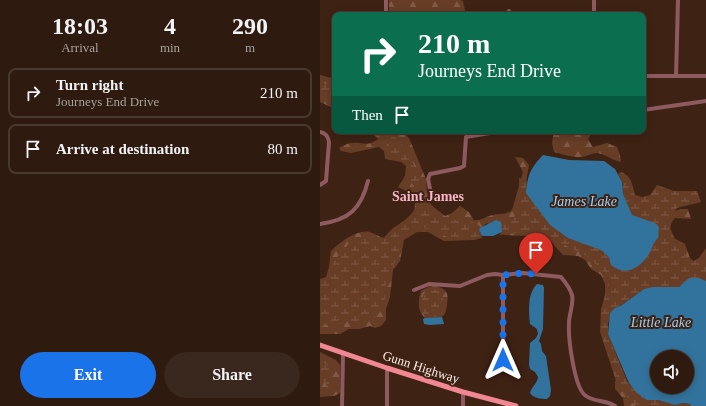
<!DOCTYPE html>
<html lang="en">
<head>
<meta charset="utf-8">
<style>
	:root { --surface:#2e1a0f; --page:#3a271d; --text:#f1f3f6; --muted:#a7a19e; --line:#49382f; --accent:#1a73e8 }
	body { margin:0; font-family:"Times New Roman",serif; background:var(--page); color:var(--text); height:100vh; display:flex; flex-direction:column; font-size:15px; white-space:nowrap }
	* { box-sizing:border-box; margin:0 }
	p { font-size:13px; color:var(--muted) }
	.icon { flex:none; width:22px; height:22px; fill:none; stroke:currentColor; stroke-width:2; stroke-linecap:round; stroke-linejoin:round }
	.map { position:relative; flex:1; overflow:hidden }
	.sheet { display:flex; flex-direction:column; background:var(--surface); width:320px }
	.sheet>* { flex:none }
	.banner { position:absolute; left:12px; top:12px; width:314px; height:122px; border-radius:8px; box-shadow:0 2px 10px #0003,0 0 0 1px var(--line); background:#0b6e4f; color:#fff; overflow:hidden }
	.fabs { position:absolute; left:330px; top:350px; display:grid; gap:8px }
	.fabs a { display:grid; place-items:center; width:44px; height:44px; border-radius:50%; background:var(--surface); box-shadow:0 2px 10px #0003,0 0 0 1px var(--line); font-size:20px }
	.pin { position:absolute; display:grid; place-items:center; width:34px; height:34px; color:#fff; margin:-41px -17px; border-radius:50% 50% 50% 0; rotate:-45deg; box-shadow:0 0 4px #0007 }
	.pin .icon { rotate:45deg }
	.me { position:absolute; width:44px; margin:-22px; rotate:0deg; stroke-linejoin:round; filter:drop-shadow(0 0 3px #0008) }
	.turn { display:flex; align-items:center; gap:14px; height:84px; padding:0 20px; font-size:18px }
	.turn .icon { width:52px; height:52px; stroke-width:2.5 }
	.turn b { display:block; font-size:28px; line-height:34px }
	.then { display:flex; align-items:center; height:38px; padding:0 20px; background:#0003; gap:8px; font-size:15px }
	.eta { display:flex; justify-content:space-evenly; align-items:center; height:68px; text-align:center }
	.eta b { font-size:24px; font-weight:700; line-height:28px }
	.cta { display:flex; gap:8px; margin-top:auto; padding:8px 20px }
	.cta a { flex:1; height:46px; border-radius:24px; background:var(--accent); color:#fff; font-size:16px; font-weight:700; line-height:46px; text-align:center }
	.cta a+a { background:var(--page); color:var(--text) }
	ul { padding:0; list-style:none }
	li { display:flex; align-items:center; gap:12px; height:50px; margin:0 8px 6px; padding:0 12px; border:2px solid var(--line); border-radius:8px }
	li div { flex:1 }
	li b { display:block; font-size:15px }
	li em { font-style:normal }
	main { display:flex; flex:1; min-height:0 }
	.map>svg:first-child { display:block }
</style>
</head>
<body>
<main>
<section class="sheet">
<div class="eta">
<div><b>18:03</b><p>Arrival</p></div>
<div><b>4</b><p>min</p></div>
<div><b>290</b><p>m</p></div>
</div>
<ul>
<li><svg class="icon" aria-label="right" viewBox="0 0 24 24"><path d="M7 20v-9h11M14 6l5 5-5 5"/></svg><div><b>Turn right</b><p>Journeys End Drive</p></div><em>210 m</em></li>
<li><svg class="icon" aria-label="arrive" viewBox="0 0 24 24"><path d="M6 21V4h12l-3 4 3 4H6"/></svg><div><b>Arrive at destination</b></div><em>80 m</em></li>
</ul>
<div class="cta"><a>Exit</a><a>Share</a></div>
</section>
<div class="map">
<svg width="386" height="406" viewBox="0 0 386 406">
	<defs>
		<pattern id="forest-firs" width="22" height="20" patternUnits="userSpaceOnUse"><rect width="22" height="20" fill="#673d26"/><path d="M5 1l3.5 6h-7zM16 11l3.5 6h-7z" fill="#7e5946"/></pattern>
		<pattern id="wetland-marsh" width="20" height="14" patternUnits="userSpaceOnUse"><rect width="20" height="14" fill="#673d26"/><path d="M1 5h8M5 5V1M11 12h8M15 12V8" fill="none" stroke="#7e5946"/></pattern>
	</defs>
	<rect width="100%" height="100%" fill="#3e2214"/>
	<!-- forest -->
	<g fill="url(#forest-firs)">
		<polygon points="69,0 140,0 143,1 146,15 69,15"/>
		<polygon points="0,75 15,79 15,109 0,102"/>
		<path d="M49,131h33l7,7 17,41 1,12 4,14 14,11 7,-3 8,-7 9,6 5,8c7,1 12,-4 19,-5 7,-2 13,0 19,-5l11,-38 -8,-15 8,1 6,7 -4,23 143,26 12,-5h8l3,10 -16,-1c-6,7 -5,11 -3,19l13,7 5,14 3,3 6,-3 7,-10v32l-13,-7 -84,28 -4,-5v-12l-4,-9 -10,-6 -6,-9 -7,-4 -15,-1 -17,-19 -10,-3 -8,3 -23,-1 -18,-12 -8,7 3,8 -8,2 -30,1 -16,-9h-11l-13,8 -4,21 -7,9 -3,27 -4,12v11l-5,6 -6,2 -5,-2 -11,3h-10l-9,5h-20v-55l6,-2 3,-10 2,-16c8,-8 26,-22 39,-19 4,1 9,5 14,6 4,-5 8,-10 14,-13 10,-8 24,-15 13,-30 -3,-5 -9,-5 -13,-8l7,-11 1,-10 -5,-4 -16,-3 -1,-8 -5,-4 -28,6 -10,-2 -2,-3c4,-2 9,-5 13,-5 11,-1 16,4 26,-4z"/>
		<path d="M234,131h39l-5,8 5,8 14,-4 10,4 3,8 1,7c-8,-1 -15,-8 -24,-9 -5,0 -10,3 -15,4 -9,1 -20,-3 -28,-5l-2,-9z"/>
		<path d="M115,286c12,3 14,7 12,19 -1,5 -1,8 -5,12l-17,1c-8,-7 -7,-17 -4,-27l7,-4z"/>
		<polygon points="0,352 16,360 20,365 20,393 14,396 0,397"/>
		<polygon points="300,380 338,406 304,406 303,398 295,389 295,381"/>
	</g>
	<!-- wetland -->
	<g fill="url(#wetland-marsh)">
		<polygon points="0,81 15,89 15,104 0,98"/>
		<path d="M53,131c4,0 9,-1 13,0 13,5 28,31 32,43 4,10 4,27 11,35 4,6 18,10 25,11 5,1 11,-1 15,1 4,1 7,3 11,5l-1,4 3,6 -31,3 -18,-9 -13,-3 -12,7 -6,5 -6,20 -3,8 -5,5 -2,8 -1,18 -5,14 -6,6 -16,4 -18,-2 -20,7v-43c11,-9 11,-18 18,-28 10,-16 28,-23 46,-18l6,-7 17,-7 12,-14 1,-6 -4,-15 -5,-7 -4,-18 -19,-13 -2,-9z"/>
		<path d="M301,172c11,4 11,12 14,23l7,2 8,-2 7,-10 17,6h23l4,11 -24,6 -7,11v9l5,11 8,5 2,11 8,6 13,1v19c-11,-4 -19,-1 -27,6l-35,2 -22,16 -7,3 -7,15v11l20,49 19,17h11l17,5 8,-2 7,1 1,2h-55l-5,-4 -14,-18 -17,-52 1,-23 7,-24 -2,-10 -13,-14 -6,-5 -41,-20 -23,-4 -24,3 3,-3 -1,-10 -5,-2c4,-1 9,0 13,0 15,-4 10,-30 10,-42l8,3 -1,12 24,32 10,8 41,17 8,7 2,8 9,5 10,1 20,-19 2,-8 6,-6 1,-11 -4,-4 -23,-7 -9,-22 -1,-12 -4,-8z"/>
		<path d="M115,290l5,1c5,8 4,17 1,25l-10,2h-6c-3,-10 -6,-17 0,-26z"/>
		<path d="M0,359c10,8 14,13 10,26l-3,1 -7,-9z"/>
	</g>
	<!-- water -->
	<g fill="#32739d" fill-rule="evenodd">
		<path d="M223,155l26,5 35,1 11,8 7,13 1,12 9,21 23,8 4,4 -1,11c-5,5 -5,8 -8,14 -5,10 -18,22 -30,18 -3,-1 -6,-3 -9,-5l-2,-8 -8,-7 -33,-12 -18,-13 -24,-32c2,-19 4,-24 17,-38z"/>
		<polygon points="176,220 181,222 182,232 173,236 162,236 159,230 160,228"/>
		<path d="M369,278h10l7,3v125h-15l-1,-2 -7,-1 -8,2 -17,-5h-11l-10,-7 -8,-10 -21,-49 2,-21 5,-5 7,-3 22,-16 9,-2h26zM337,357h30v30h-30z"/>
		<path d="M217,284l6,1 1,3 -1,41 -4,12 2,3 1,7 4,5 5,34 -1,6 -3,3c-6,0 -14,-1 -17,-6 2,-7 7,-9 8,-16l-3,-5 -5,-3 -1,-4 1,-22 6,-5 2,-4 -1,-5 -7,-5c-1,-13 -3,-30 7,-40z"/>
		<polygon points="122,317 124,324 110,325 104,324 103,319 105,318"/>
	</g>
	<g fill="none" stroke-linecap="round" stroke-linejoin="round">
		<!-- minor -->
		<g stroke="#8e5a60" stroke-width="4">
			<polyline points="66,0 66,15"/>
			<polyline points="189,11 189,15"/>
			<polyline points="274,15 274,0"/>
			<polyline points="323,76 386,76"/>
			<polyline points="356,76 358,0"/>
			<polyline points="323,110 386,101"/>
			<path d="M0,132c6,1 8,4 9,10l-3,39 -6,4"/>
			<polyline points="111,194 108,179 110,174 140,168 144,166 146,137 182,131"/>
			<path d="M0,224c29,-4 41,-15 48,-43"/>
			<path d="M94,290l15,-6 31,2 27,-11 8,-1 8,1 20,-2 38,4c5,6 9,11 11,18 2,9 -3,19 -3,28 -1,13 5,66 17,73 8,6 20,4 29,10"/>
			<polyline points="180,368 183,360 183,275"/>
			<polyline points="22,406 23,353"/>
			<polyline points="67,406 67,368"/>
			<polyline points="143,406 143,392"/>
		</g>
		<!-- major -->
		<polyline stroke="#f28794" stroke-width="5" points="0,345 67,368 143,392 196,406"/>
	</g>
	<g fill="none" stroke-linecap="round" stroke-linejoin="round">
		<!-- route -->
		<polyline stroke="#1a73e8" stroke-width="7" stroke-dasharray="0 12.6" points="183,360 183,275 203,273 216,274"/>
	</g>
	<g text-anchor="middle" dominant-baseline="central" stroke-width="4" stroke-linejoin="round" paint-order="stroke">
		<!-- street labels -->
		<g font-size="13" fill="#fcede6" stroke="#3e2214">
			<text transform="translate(101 367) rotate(18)">Gunn Highway</text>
		</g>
		<!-- neighbourhood labels -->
		<g font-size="14" font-weight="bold" fill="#f7b5c7" stroke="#3e2214">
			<text x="108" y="196">Saint James</text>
		</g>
		<!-- water labels -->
		<g font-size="14" font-style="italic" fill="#9ccff4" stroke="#3e2214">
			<text x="264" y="201">James Lake</text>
			<text x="341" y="322">Little Lake</text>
		</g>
	</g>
</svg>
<div class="fabs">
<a><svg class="icon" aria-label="sound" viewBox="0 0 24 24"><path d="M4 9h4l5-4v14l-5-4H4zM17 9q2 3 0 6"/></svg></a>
</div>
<div class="pin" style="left:216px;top:274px;background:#d93025"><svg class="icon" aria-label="arrive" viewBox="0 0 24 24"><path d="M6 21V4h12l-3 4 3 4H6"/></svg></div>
<svg class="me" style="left:183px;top:360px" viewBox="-20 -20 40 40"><path d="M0-17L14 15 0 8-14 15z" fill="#1a73e8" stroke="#fff" stroke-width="4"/></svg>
<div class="banner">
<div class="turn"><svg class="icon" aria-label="right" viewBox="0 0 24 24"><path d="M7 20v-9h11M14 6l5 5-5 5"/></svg><div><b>210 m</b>Journeys End Drive</div></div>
<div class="then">Then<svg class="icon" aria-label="arrive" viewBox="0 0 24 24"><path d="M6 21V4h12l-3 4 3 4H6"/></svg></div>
</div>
</div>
</main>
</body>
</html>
